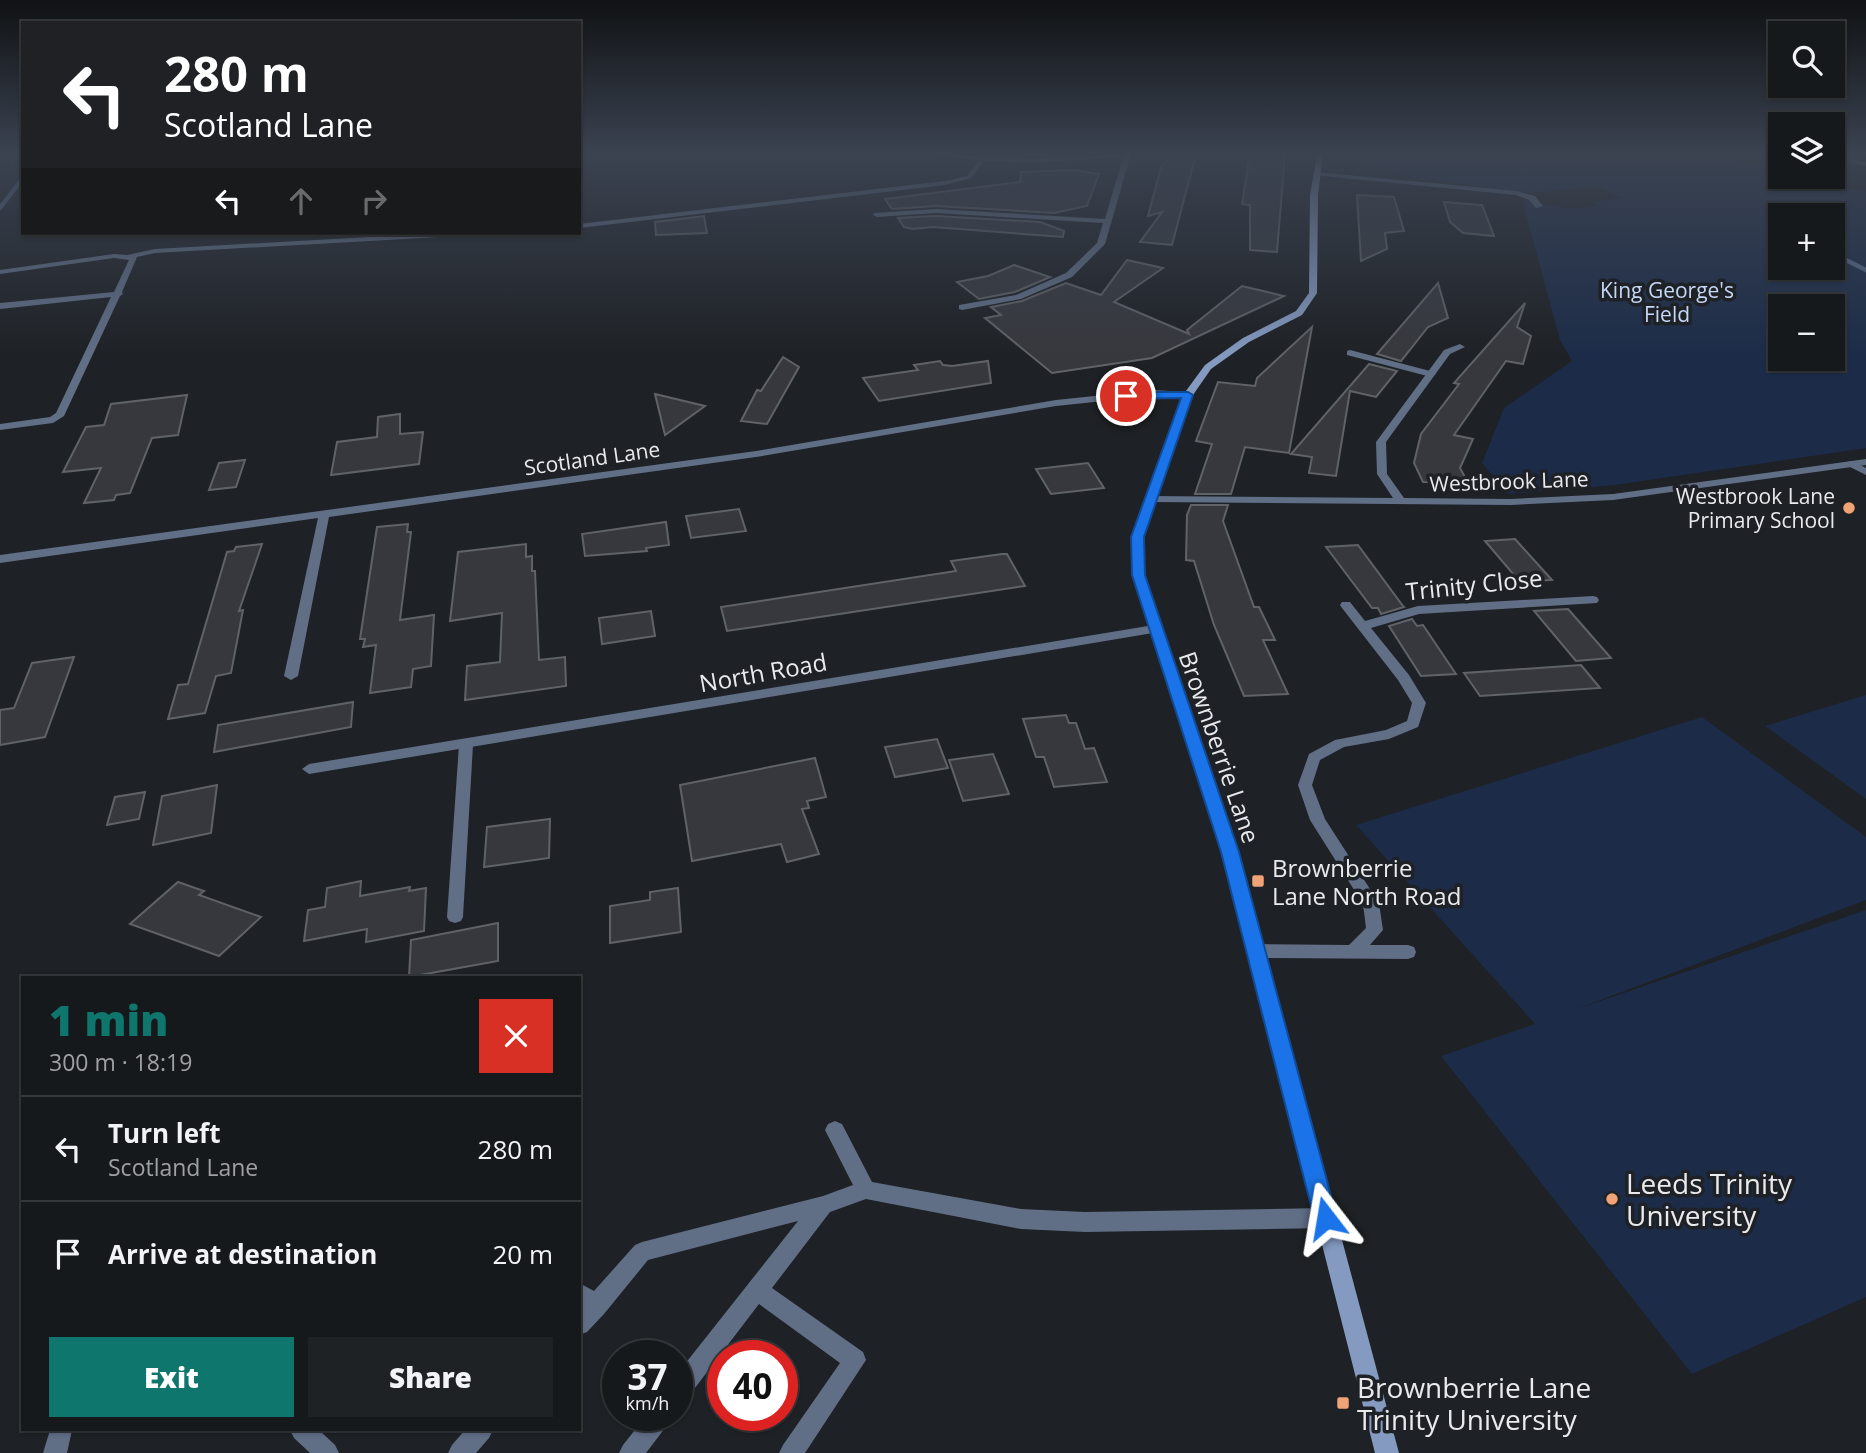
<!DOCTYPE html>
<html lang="en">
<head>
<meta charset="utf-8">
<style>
	:root { --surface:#16191c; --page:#1f2225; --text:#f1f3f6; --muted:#9ea0a3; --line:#35383b; --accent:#0f766e }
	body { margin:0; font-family:"Open Sans",sans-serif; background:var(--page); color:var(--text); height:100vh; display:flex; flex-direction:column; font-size:26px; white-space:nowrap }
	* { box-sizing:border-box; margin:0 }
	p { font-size:23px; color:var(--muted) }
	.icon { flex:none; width:38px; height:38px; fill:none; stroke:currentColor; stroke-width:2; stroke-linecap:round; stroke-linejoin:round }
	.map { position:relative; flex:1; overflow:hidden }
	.panel { position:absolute; left:21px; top:976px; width:560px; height:455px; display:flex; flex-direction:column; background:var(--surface); border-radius:0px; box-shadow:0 2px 5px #0004,0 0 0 2px var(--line) }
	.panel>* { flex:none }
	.hud { position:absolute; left:21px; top:21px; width:560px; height:214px; border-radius:0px; box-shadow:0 2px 5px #0004,0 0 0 2px var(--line); background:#202124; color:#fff; overflow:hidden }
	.controls { position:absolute; left:1768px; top:21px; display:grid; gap:14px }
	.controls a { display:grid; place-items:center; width:77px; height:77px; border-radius:0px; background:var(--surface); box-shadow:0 2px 5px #0004,0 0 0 2px var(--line); font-size:35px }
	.speed { position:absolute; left:602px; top:1340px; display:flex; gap:14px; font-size:35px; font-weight:700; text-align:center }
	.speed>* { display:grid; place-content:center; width:91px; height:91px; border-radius:50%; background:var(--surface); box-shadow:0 2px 5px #0004,0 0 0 2px var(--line); line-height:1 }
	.speed small { font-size:18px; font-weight:400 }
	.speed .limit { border:10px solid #d22; background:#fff; color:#111 }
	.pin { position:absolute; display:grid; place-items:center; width:60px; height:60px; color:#fff; margin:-30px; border:4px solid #fff; border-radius:50%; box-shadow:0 2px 7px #0007 }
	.me { position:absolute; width:77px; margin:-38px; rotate:346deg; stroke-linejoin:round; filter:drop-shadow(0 0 5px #0008) }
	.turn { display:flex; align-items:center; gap:24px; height:147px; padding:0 28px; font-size:32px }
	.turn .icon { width:91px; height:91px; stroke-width:2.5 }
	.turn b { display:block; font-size:49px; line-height:60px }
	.lanes { display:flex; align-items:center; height:66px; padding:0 28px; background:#0003; justify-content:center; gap:35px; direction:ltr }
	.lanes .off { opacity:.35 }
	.round { display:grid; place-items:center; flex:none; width:74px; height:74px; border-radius:0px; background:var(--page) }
	.head { display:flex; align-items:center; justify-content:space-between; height:119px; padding:0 28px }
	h1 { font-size:42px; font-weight:800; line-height:52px; color:var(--accent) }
	.button { display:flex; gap:14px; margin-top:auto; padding:14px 28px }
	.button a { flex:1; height:80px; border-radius:0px; background:var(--accent); color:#fff; font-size:28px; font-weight:800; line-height:80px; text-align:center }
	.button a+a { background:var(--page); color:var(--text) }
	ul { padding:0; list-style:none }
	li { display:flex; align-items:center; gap:21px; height:105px; padding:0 28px; border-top:2px solid var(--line) }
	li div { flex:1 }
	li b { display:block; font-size:26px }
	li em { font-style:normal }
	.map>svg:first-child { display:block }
</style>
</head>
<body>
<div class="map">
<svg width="1866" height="1453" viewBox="0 0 1866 1453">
	<rect width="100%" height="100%" fill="#1e2125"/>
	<!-- green -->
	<g fill="#1c2c48" fill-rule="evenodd">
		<path d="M1342,154h368l70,17v6h24l62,15v256l-251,37 -107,9 -26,-31 22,-55 68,-47 -12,-21 -38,-141 45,10 30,-3 -5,-4 30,-4 -25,-11 -65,6 -118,-15 -52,-15zM1780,215h52v53h-52zM1780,306h52v53h-52z"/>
		<polygon points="1866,695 1866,799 1765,726"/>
		<polygon points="1702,717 1866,837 1866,900 1574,1010 1866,910 1866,1297 1692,1374 1441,1056 1535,1024 1356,825"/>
	</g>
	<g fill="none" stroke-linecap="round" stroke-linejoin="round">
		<!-- stream -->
		<g stroke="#586c8f" stroke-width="4.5">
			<polyline points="0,208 23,178"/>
			<polyline points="1832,253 1866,270"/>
		</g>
	</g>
	<!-- building -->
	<g fill="#36383d" stroke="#5f6267" stroke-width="2">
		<polygon points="1186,154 1196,154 1172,245 1140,242 1162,212 1148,216 1162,163"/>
		<polygon points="1250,154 1285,154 1277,252 1250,250 1250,205 1242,204"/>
		<polygon points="1074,170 1099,174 1087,206 1054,213 936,206 892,209 885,199 1020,182 1021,172"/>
		<polygon points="1357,195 1394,197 1404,231 1385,233 1387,249 1361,261"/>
		<polygon points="1444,202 1482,205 1494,236 1463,233 1450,222"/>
		<polygon points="704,216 707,233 656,235 655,222"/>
		<polygon points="936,216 1040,222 1064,231 1063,237 933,227 913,229 904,227 898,218"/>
		<polygon points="1127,260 1163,268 1114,302 1189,334 1187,330 1242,286 1284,296 1152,358 1052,373 985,318 1001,315 991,307 1022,301 1066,283 1101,295"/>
		<polygon points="1014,265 1050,277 1015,292 979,299 957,282 988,276"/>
		<polygon points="1438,283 1448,318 1428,327 1401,361 1377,354"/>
		<polygon points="1525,303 1517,327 1531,336 1523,364 1506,361 1454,435 1473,439 1460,468 1468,483 1423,482 1414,463 1421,434 1459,384 1454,383"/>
		<polygon points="1312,327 1289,453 1245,447 1231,494 1195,494 1212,444 1196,441 1218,382 1255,386 1257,378"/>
		<polygon points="783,357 799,367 767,424 741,421 757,390 761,391"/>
		<polygon points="940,361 943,365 952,366 988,361 991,383 879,401 863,378 918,370 914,365"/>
		<polygon points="1369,364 1397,371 1376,397 1350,391 1336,476 1309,473 1312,457 1291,454"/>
		<polygon points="655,394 705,406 665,435"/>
		<polygon points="187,395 178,435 152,438 130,493 116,495 114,500 84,503 101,468 63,472 86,427 104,425 111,404"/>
		<polygon points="400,414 400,434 423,432 419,464 331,475 337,442 377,437 378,417"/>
		<polygon points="245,460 236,487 209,490 219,463"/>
		<polygon points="1088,463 1104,488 1051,494 1036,469"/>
		<polygon points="1191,505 1228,505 1223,521 1254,607 1259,607 1275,640 1263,640 1288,694 1244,696 1214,625 1194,561 1186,560 1187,515"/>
		<polygon points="739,509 746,531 691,538 686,516"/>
		<polygon points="666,522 669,545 646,548 647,551 585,556 582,534"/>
		<polygon points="408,524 407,532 411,532 400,620 434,615 431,666 413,669 411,687 370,693 376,645 363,647 365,639 360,639 377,527"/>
		<polygon points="1515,539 1552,580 1520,582 1485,541"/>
		<polygon points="262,544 239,611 243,610 231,673 216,676 205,713 168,719 178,685 188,684 227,552 234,551 236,547"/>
		<polygon points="526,544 526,557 532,556 532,571 535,571 539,660 565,657 566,686 465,700 467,666 500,662 502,613 450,621 458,552"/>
		<polygon points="1358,545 1403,606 1404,607 1381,614 1378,608 1372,608 1326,547"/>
		<polygon points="1002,554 1007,554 1025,586 727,631 721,607 956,571 951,561"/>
		<polygon points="1568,609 1611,658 1576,661 1534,611"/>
		<polygon points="651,611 655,636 602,644 599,618"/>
		<polygon points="1412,619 1417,626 1423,625 1456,674 1421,676 1389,626"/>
		<polygon points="74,657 45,737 0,745 0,710 14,708 32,663"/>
		<polygon points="1581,665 1600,688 1480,696 1464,673"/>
		<polygon points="353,702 351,727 214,752 218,725"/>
		<polygon points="1066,715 1069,723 1076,723 1085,749 1094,748 1107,782 1054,787 1044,757 1036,757 1023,719"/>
		<polygon points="937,739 948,768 895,777 885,747"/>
		<polygon points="993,754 1009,794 963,801 949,760"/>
		<polygon points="815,758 826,797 807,801 809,808 802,809 819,854 787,862 781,844 692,861 680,785"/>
		<polygon points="217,785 211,833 153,845 162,796"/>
		<polygon points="145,792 139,819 107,825 115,797"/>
		<polygon points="550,819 549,858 484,867 487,827"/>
		<polygon points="361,881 360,896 410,887 409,891 426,888 424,931 366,942 367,929 304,941 308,910 325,907 327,888"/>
		<polygon points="178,882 204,891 199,895 261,917 219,956 130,924"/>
		<polygon points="678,888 681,932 610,943 610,906 650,900 650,892"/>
		<polygon points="498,923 498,961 409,977 411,940"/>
	</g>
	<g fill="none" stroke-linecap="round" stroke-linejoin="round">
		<!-- lane -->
		<g fill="#606e86" fill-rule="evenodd">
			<polygon points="979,160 984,161 971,178 945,185 579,228 579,224 945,181 967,176"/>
			<polygon points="1315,172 1517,191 1535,196 1543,206 1536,208 1529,200 1516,195 1313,175"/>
			<polygon points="440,233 480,233 476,235 155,253 137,257 122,292 123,294 120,296 64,416 53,423 0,430 0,424 50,417 56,413 111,297 0,309 0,303 114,292 129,260 114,258 0,274 0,270 114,254 127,255 155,249"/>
			<polygon points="1350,350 1434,372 1436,374 1431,377 1347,355 1347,351"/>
			<polygon points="1852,461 1866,468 1866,475 1848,466 1848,462"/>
			<polygon points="466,740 473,745 463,917 461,921 455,923 449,921 447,917 459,745"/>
			<polygon points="835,1121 842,1124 872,1182 1021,1209 1085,1212 1326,1208 1333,1211 1336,1218 1333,1225 1326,1228 1085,1232 1021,1229 866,1199 830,1212 772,1288 863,1352 866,1360 805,1453 779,1453 783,1445 840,1363 759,1304 685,1401 677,1404 677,1374 798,1221 648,1260 604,1314 587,1332 579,1335 579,1283 594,1291 635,1245 642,1242 823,1196 853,1185 825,1130 828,1124"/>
			<polygon points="646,1416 671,1416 668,1424 646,1453 619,1453 623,1445"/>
			<polygon points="50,1430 72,1430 67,1453 43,1453"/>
			<polygon points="290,1430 319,1430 335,1445 339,1453 310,1453 294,1438"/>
			<polygon points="465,1430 493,1430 489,1438 476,1453 448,1453 452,1445"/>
		</g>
		<!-- street -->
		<g fill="#606e86" fill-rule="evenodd">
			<polygon points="934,154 1032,159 1131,154 1105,244 1072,277 1021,299 962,310 959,309 959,305 1016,295 1066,273 1097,243 1103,223 936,213 877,217 873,215 874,213 936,209 1105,219 1123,157 1032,163 985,161"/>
			<polygon points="1832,155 1866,162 1866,166 1832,159"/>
			<polygon points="1460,344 1465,347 1450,354 1386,442 1387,474 1404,498 1511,499 1613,494 1866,459 1866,465 1613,500 1511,505 1150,502 1144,499 1150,496 1393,498 1377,474 1376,442 1444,350"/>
			<polygon points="1152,390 1188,392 1193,395 1188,398 1152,396 1056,406 756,457 329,517 298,676 291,680 284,676 318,518 0,563 0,555 756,451 1056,400"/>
			<polygon points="1593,596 1597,597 1599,600 1597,603 1419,614 1371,628 1409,675 1426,703 1418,727 1389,739 1344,747 1320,760 1312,785 1325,819 1379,903 1383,930 1370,945 1408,945 1414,947 1416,952 1414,957 1408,959 1257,958 1251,956 1249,951 1251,946 1257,944 1349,945 1366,928 1363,904 1310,820 1298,785 1309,754 1335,740 1386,730 1407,721 1412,703 1398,680 1342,608 1340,605 1342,602 1350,602 1365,621 1418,606"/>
			<polygon points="1154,625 1160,629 1159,632 309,774 302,769 309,764"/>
		</g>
		<!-- secondary -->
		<polygon fill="#849ac0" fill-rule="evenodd" points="1317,154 1323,154 1318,195 1317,293 1302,315 1249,342 1211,369 1193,395 1143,537 1145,575 1238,851 1399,1453 1375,1453 1222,851 1133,575 1131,537 1183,395 1205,365 1243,338 1296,311 1309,293 1310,195"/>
	</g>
	<!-- sky -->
	<linearGradient id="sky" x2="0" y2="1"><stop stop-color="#101214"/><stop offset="0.43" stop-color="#3b4351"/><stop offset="1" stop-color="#3b4351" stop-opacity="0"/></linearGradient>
	<rect width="1866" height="357" fill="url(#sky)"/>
	<!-- route -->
	<polygon fill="#1a73e8" stroke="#114b97" stroke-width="2" points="1188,392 1193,395 1144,537 1145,575 1239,852 1337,1218 1334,1226 1326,1229 1318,1226 1314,1218 1221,852 1132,575 1131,537 1181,398 1126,399 1120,396 1126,392"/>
	<!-- markers -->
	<g fill="#efa376" stroke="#1e2125" stroke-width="2.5">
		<circle cx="1849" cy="508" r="7"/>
		<rect x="1251" y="874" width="14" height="14" rx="3.5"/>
		<circle cx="1612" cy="1199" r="7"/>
		<rect x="1336" y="1396" width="14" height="14" rx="3.5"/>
	</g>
	<g text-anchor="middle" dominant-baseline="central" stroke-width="7" stroke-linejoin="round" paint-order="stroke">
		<!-- far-park labels -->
		<g font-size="21" fill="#c4d7f7" stroke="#1e2125">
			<text x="1667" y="290">King George's<tspan x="1667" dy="24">Field</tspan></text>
		</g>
		<!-- far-street labels -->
		<g font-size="21" fill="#e8eaed" stroke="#1e2125">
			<text transform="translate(592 458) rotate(-8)">Scotland Lane</text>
			<text transform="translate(1509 481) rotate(-2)">Westbrook Lane</text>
		</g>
		<!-- far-poi labels -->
		<g font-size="21" fill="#e8eaed" stroke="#1e2125" text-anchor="end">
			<text x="1835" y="496">Westbrook Lane<tspan x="1835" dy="24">Primary School</tspan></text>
		</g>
		<!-- street labels -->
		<g font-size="24" fill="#e8eaed" stroke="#1e2125">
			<text transform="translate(1474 584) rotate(-6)">Trinity Close</text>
			<text transform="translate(763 672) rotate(-10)">North Road</text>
			<text transform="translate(1220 747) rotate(71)">Brownberrie Lane</text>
		</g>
		<!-- poi labels -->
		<g font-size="24" fill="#e8eaed" stroke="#1e2125" text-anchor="start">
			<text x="1272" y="867">Brownberrie<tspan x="1272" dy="28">Lane North Road</tspan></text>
		</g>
		<!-- near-poi labels -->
		<g font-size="28" fill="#e8eaed" stroke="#1e2125" text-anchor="start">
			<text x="1626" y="1183">Leeds Trinity<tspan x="1626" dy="32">University</tspan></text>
			<text x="1357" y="1387">Brownberrie Lane<tspan x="1357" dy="32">Trinity University</tspan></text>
		</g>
	</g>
</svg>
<div class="controls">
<a><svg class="icon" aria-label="search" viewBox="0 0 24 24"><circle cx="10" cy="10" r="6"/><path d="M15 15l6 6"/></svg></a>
<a><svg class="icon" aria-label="layers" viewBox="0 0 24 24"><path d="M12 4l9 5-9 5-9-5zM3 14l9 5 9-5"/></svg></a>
<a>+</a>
<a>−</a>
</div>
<div class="speed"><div>37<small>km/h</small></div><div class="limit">40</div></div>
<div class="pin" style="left:1126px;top:396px;background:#d93025"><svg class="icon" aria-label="arrive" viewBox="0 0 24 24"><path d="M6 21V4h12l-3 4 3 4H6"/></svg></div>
<svg class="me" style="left:1326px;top:1218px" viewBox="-20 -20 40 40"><path d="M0-17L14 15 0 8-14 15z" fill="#1a73e8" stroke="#fff" stroke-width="4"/></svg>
<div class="hud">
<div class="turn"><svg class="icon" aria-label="left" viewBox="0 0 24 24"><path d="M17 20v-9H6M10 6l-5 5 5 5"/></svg><div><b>280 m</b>Scotland Lane</div></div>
<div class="lanes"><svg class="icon" aria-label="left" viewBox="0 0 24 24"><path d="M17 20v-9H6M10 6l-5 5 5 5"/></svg><svg class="icon off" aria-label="ahead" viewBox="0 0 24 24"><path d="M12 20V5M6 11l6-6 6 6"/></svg><svg class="icon off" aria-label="right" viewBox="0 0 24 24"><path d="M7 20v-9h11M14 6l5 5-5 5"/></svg></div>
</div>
<section class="panel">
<div class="head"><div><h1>1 min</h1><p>300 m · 18:19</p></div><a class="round" style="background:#d93025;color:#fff"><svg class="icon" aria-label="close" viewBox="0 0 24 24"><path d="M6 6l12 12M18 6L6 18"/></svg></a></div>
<ul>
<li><svg class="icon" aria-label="left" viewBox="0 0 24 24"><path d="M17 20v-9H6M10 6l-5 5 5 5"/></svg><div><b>Turn left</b><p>Scotland Lane</p></div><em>280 m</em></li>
<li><svg class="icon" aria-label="arrive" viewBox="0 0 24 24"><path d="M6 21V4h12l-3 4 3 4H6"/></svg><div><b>Arrive at destination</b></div><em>20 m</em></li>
</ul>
<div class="button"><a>Exit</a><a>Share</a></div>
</section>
</div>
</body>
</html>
